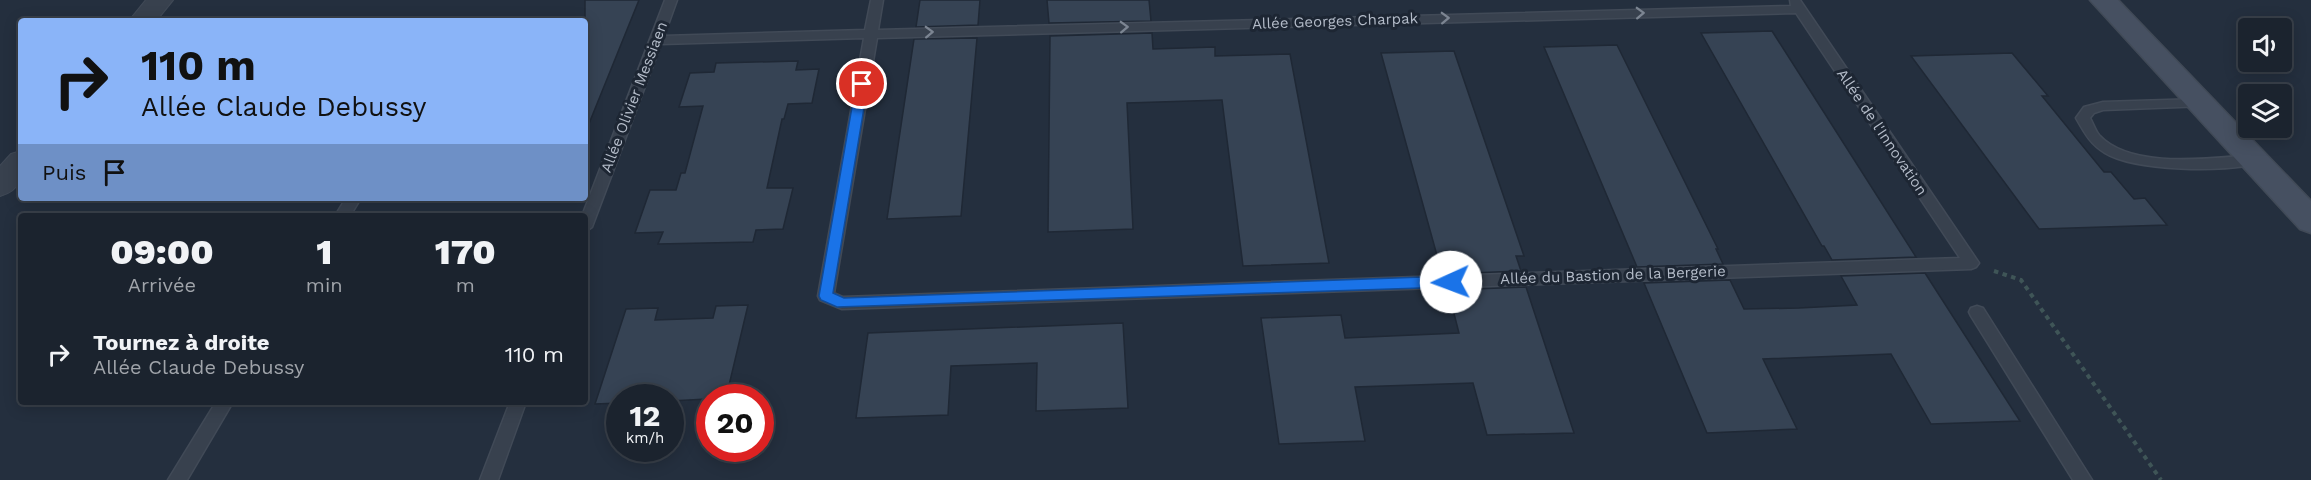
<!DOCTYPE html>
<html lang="fr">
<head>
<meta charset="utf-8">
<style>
	:root { --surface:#1b232e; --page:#282f3a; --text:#f1f3f6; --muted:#a0a4aa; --line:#39404a }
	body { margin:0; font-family:"Work Sans",sans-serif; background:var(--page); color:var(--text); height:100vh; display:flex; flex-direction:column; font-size:22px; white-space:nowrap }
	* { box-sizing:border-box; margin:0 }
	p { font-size:20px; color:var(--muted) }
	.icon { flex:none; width:33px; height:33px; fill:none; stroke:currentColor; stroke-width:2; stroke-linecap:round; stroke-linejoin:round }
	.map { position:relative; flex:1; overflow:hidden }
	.drawer { position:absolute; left:18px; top:213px; width:570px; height:192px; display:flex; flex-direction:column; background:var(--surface); border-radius:6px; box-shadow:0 3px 15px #0003,0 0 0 2px var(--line) }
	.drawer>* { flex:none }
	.hud { position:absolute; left:18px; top:18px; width:570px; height:183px; border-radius:6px; box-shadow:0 3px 15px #0003,0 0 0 2px var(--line); background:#8ab4f8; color:#111; overflow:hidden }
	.fabs { position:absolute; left:2238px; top:18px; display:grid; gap:12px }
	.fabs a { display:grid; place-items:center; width:54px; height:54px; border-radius:6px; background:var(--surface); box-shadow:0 3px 15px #0003,0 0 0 2px var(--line); font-size:30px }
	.speed { position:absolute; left:606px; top:384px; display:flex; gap:12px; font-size:30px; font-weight:700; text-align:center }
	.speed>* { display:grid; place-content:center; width:78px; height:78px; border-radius:50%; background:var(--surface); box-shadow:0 3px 15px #0003,0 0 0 2px var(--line); line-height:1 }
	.speed small { font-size:15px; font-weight:400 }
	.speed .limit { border:9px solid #d22; background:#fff; color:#111 }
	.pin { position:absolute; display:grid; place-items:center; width:51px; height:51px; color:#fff; margin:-26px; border:3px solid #fff; border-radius:50%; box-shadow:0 2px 6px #0007 }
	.me { position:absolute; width:66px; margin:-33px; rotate:268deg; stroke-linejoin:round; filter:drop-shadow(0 0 4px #0008) }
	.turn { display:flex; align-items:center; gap:21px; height:126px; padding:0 24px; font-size:27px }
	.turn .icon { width:78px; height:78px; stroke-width:2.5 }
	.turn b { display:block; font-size:42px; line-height:51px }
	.then { display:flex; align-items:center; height:57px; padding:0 24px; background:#0003; gap:12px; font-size:22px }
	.eta { display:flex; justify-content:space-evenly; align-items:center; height:102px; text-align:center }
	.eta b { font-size:36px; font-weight:800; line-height:42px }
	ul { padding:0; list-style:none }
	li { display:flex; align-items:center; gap:18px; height:78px; padding:0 24px }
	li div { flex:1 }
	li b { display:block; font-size:22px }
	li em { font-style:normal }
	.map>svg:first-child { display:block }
</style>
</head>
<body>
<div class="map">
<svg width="2311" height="480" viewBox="0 0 2311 480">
	<rect width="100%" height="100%" fill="#242f3e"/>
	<!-- building -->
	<g fill="#364354" stroke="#1f2835" stroke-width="1.5">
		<polygon points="585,0 639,0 586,131 585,131"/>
		<polygon points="920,0 980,0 978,25 916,27"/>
		<polygon points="1047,0 1149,0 1151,21 1049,23"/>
		<polygon points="1772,31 1811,92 1916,257 1832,260 1824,246 1822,246 1701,33"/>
		<polygon points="1152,33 1153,49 1215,47 1215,56 1290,54 1329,263 1243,266 1222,100 1127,103 1133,229 1048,232 1050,36"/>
		<polygon points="977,38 961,216 887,219 914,39"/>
		<polygon points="1617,45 1718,249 1716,249 1723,264 1637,267 1544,47"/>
		<polygon points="1454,51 1524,256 1516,256 1521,271 1444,274 1438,259 1381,53"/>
		<polygon points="2012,53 2048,96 2042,96 2104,172 2111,172 2134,199 2145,198 2167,225 2039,229 1911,56"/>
		<polygon points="798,61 796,70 819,69 812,103 788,104 784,119 782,119 767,188 793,188 783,229 756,230 753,242 658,244 663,232 635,233 650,190 676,190 681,173 685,173 703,106 679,107 690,73 714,72 716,63"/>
		<polygon points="1925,273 2020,421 1931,424 1891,354 1763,359 1797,429 1707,433 1644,283 1730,280 1744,309 1799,308 1857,305 1841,276"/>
		<polygon points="1526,287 1574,433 1487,435 1473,383 1355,387 1365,441 1279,444 1261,318 1341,315 1345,338 1459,333 1448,290"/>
		<polygon points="748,305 726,398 670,401 670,398 620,398 620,403 595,404 626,309 658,308 655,320 713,318 716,306"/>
		<polygon points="1123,323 1128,408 1036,411 1037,363 951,366 948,415 856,418 868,333"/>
	</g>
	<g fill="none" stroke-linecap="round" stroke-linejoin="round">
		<!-- lane casing -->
		<g stroke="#414a57" stroke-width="3">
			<g id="lane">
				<path d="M665,0h12l-13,36 201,-6 6,-30h12l-5,30 913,-24 -1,-6h10l179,263 -3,4 -5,2 -1129,40 -22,-9 -2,-4 46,-258 -203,6 -69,183 -7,5v-16h-3zM1796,13l164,245 -1117,39 -9,-4 43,-255z"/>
				<path d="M2200,99l5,1 2,3 -2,3 -102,4 -9,3 -4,5c3,5 5,12 9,17 32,35 112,23 155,20l5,2 2,3 -2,3c-33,10 -125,8 -154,-10 -15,-9 -21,-21 -29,-35l8,-11 19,-5z"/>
				<polygon points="346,198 361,198 350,216 335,216"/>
				<polygon points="1977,306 1983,308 2092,480 2073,480 1971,316 1969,312 1971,308"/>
				<polygon points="216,402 233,402 187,480 168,480"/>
				<polygon points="510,402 526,402 498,480 480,480"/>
			</g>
		</g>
		<!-- street casing -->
		<g stroke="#414a57" stroke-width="2">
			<g id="street">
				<polygon points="146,0 173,0 156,21 129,21"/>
				<path d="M21,151c0,22 4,38 -21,45v-30l11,-12z"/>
			</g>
		</g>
		<!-- secondary casing -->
		<g stroke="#414a57" stroke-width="3">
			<polygon id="secondary" points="2090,0 2118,0 2311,201 2311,233 2300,229"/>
		</g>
		<!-- path -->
		<polyline stroke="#3f5557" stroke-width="4" stroke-dasharray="4.5 4.5" stroke-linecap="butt" points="1994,271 2021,280 2161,480"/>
		<!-- lane -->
		<use href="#lane" fill="#38414e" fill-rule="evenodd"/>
		<!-- street -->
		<use href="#street" fill="#38414e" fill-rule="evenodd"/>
		<!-- secondary -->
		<use href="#secondary" fill="#465061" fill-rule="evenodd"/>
	</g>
	<!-- one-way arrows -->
	<defs><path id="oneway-chevron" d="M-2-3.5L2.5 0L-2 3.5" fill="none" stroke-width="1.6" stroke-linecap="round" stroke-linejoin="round" transform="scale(1.5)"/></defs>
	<g stroke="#7c8592">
		<use href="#oneway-chevron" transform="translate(1640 13) rotate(-2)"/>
		<use href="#oneway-chevron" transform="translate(1445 18) rotate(-2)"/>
		<use href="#oneway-chevron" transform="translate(1124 27) rotate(-2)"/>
		<use href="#oneway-chevron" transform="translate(929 32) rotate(-2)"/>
	</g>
	<!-- route -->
	<polygon fill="#1a73e8" stroke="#114b97" stroke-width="1.5" points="862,80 868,84 833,293 844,298 1451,276 1458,282 1451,287 837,307 821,300 819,296 856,84"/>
	<g text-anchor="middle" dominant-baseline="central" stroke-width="6" stroke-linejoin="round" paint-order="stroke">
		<!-- street labels -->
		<g font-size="15" fill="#b4bcc9" stroke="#1d2633">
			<text transform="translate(1335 21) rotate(-2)">Allée Georges Charpak</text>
			<text transform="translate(634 97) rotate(-69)">Allée Olivier Messiaen</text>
			<text transform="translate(1882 132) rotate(56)">Allée de l'Innovation</text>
			<text transform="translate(1613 275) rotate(-2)">Allée du Bastion de la Bergerie</text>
		</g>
	</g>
</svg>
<div class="fabs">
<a><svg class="icon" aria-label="sound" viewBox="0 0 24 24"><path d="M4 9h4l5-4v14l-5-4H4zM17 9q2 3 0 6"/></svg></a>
<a><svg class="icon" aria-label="layers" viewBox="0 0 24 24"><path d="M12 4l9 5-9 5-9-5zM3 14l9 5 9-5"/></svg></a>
</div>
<div class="speed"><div>12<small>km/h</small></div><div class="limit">20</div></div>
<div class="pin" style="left:862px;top:84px;background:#d93025"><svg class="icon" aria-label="arrive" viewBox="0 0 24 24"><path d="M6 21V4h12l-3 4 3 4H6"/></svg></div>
<svg class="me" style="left:1451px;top:282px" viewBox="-20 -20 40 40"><circle r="19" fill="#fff"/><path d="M0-13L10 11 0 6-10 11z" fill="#1a73e8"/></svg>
<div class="hud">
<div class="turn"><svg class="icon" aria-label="right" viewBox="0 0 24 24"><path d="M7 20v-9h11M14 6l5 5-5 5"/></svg><div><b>110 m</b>Allée Claude Debussy</div></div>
<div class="then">Puis<svg class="icon" aria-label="arrive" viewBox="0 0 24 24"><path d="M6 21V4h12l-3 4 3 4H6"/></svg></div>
</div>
<section class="drawer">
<div class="eta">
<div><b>09:00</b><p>Arrivée</p></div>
<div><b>1</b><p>min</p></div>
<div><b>170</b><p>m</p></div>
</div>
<ul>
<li><svg class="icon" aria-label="right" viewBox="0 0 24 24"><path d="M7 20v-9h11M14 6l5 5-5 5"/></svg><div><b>Tournez à droite</b><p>Allée Claude Debussy</p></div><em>110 m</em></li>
</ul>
</section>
</div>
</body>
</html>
